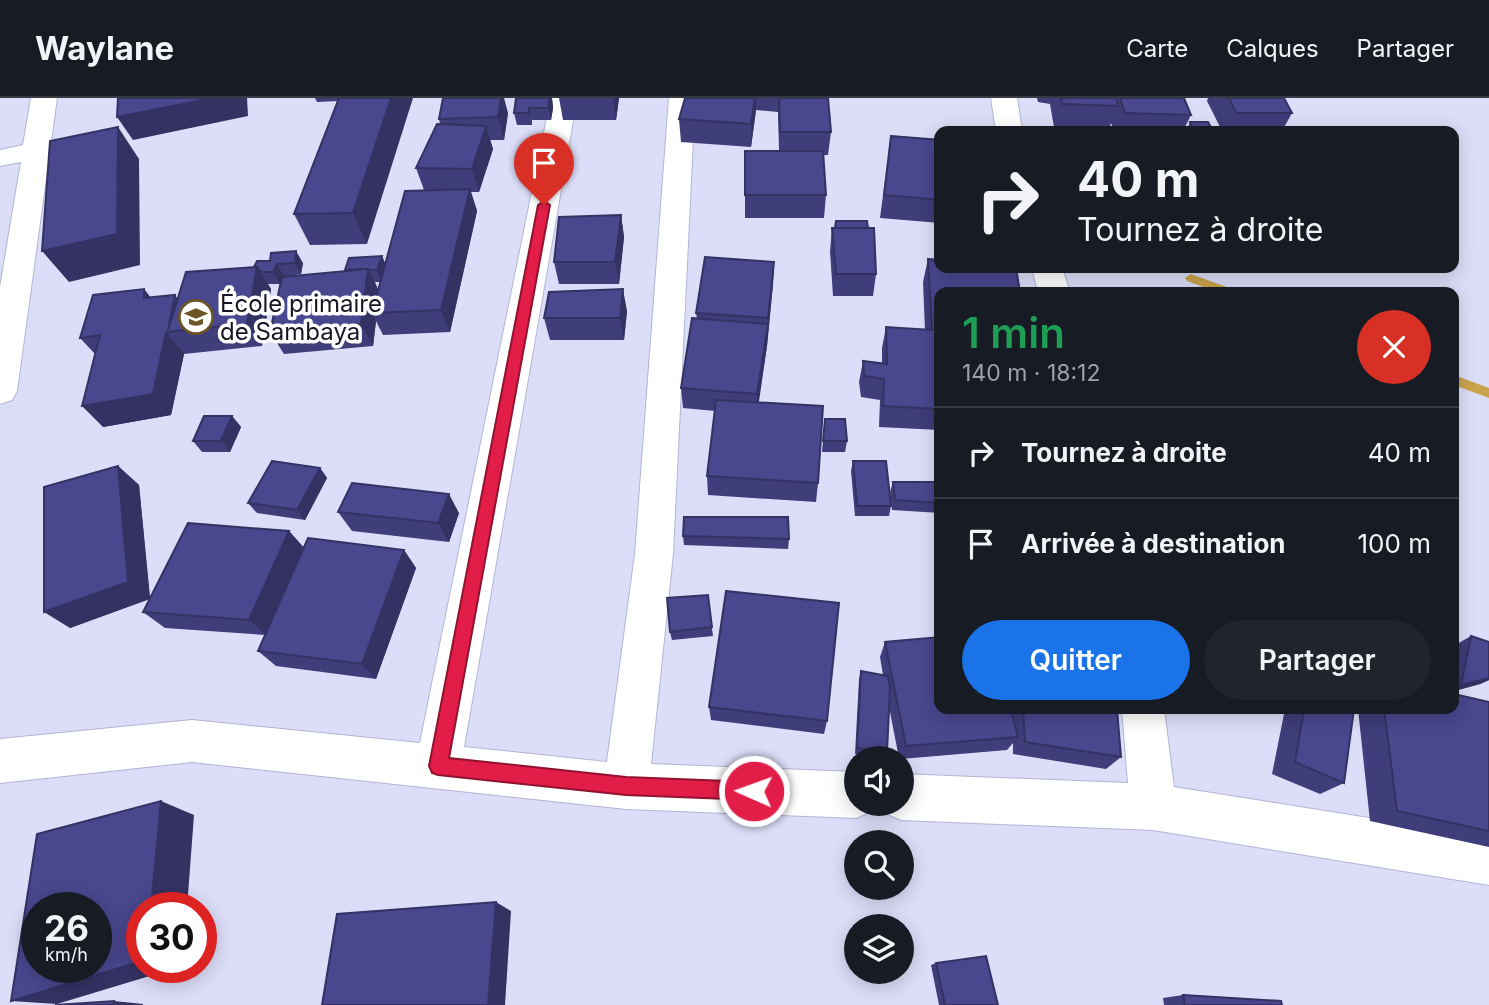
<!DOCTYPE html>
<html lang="fr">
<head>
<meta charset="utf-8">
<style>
	:root { --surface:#171b24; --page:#20242c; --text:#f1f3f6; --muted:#9ea1a6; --line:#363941; --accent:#1a73e8 }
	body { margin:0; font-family:Inter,sans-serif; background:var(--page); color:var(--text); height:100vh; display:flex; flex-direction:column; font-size:26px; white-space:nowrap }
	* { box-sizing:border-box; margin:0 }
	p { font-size:23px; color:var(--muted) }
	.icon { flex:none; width:38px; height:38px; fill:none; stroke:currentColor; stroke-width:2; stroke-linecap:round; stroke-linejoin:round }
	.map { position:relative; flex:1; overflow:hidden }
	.side { position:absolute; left:934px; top:189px; width:525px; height:427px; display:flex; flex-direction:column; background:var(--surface); border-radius:14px; box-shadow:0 4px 18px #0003 }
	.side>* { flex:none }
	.top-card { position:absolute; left:934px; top:28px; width:525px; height:147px; border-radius:14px; box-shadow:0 4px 18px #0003; background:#171b24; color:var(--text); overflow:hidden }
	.controls { position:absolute; left:844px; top:648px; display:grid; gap:14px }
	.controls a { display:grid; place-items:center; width:70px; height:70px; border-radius:50%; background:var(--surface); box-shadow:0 4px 18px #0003; font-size:35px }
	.speed { position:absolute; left:21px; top:794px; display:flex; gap:14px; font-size:35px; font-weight:700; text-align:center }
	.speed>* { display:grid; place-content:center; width:91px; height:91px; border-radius:50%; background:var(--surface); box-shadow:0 4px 18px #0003; line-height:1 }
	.speed small { font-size:18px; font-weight:400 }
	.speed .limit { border:10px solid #d22; background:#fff; color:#111 }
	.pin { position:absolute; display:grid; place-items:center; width:60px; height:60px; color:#fff; margin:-72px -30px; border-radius:50% 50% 50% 0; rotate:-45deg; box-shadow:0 0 7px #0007 }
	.pin .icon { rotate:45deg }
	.me { position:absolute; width:77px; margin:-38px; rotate:272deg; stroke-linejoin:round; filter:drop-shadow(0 0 5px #0008) }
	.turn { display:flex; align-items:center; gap:24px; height:147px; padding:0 28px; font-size:32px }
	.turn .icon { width:91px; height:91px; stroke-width:2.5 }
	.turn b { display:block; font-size:49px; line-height:60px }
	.round { display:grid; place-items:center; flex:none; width:74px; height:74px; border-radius:37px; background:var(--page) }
	.overview { display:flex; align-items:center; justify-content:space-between; height:119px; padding:0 28px }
	h1 { font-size:42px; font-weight:600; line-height:52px; color:#1e9e55 }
	.button { display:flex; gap:14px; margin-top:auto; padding:14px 28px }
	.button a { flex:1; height:80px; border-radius:42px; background:var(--accent); color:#fff; font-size:28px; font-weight:600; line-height:80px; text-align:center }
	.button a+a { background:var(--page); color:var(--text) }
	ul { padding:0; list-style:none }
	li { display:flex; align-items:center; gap:21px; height:91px; padding:0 28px; border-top:2px solid var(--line) }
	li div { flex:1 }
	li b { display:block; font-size:26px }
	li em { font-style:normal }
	header { display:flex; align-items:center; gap:42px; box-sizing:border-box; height:98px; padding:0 35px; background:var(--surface); border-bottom:2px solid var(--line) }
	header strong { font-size:33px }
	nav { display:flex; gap:38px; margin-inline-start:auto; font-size:24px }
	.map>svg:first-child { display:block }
</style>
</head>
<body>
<header>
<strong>Waylane</strong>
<nav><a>Carte</a><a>Calques</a><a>Partager</a></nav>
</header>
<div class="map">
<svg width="1489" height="907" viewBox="0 0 1489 907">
	<rect width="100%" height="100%" fill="#dcdef9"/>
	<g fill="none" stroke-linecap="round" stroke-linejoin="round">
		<!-- stream -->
		<g fill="#cba34d" fill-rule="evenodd">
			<polygon points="1191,176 1232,191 1234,194 1217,194 1187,183 1185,180"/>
			<polygon points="1454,277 1489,290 1489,300 1454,287"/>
		</g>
		<!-- street casing -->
		<g stroke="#b2b4d5" stroke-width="2">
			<g id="street">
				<polygon points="31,0 57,0 17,293 12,302 0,306 0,189 21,64 0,68 0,52 23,47"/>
				<polygon points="551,0 577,0 464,649 607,664 635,456 669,0 695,0 673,456 651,666 856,674 856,705 875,705 872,713 856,720 626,711 192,664 0,685 0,641 192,622 420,645"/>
				<polygon points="991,0 1017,0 1022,33 996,33"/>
				<polygon points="1032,170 1062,170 1070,194 1038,194"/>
				<polygon points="1122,611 1164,611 1174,689 1489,739 1489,787 1153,732 901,722 885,715 881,705 901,705 901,676 1128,685"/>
			</g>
		</g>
		<!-- street -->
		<use href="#street" fill="#fff" fill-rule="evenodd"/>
	</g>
	<!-- wall -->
	<g fill="#3f3d7a" fill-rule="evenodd">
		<polygon points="315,0 339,0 367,146 310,147 294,116 338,3 317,4"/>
		<polygon points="517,0 552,0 553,10 551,22 532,22 532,27 517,27 514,15"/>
		<polygon points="559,0 619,0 616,22 563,22"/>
		<polygon points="685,0 828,0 831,34 828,57 823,57 826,97 824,120 745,120 745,53 779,53 778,14 756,12 751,49 681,44 679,21"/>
		<polygon points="1037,0 1184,0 1191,17 1183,33 1114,33 1111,25 1109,31 1054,29 1050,6 1038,4"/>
		<polygon points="1208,0 1284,0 1292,15 1282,33 1222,33 1207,3"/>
		<path d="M508,15l-4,27h-14l3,9 -14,43h-8l6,19 -27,121 -67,3 -7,-14 -3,25 -89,8 -14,-22 10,-48h-12l3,5 -9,57 -78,8 -13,61 -68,12 -8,-73 -15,-16 64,-49 6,8 28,2 76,-32 3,-6 46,2 -2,11 -18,3 62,-6v-1l37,-14 3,8 39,-74 -8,-22 24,-44 -1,-5zM375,184h6l-3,8z"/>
		<polygon points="1190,24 1213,33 1186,33"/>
		<polygon points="891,38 940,42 940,125 880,120"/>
		<polygon points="621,117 624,139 619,186 559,186 554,164"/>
		<polygon points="832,130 876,176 873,198 833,198 830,153"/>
		<polygon points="928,161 940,194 940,332 879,329 880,302 861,299 859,284 863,263 882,265 882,250 886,229 925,232 923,184"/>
		<polygon points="774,164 773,186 767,248 758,305 818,385 816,404 708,397 707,378 715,313 683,310 681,290 697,221 696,215"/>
		<polygon points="627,213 624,242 550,242 544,220"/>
		<polygon points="232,318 241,329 230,354 202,354 193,343"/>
		<polygon points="825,321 847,343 845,354 822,354"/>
		<polygon points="853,363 891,408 889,418 855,418 851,373"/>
		<polygon points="118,368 139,387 150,500 289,433 304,450 404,452 416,470 376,581 276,568 258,553 265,537 165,530 143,514 149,501 70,530"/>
		<polygon points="320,370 327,380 305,422 257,415 248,405"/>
		<polygon points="893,384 940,384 940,415 892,412 890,394"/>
		<polygon points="338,414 459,415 449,444 352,433"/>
		<polygon points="683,438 789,441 788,451 684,447"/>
		<polygon points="708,497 713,538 672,542 670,534"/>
		<polygon points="1471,538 1489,544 1489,582 1480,586 1454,593 1454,558 1457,546"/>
		<polygon points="885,544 1012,617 1012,611 1117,611 1121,659 1106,671 1013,656 1013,645 1007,652 901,661 899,660 889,609 887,654 885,660 855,656 859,581 861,573 883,577 880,559"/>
		<polygon points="1489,604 1489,749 1370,723 1358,611 1454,611"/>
		<polygon points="709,609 827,623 824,636 711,622"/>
		<polygon points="1285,611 1354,611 1344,685 1320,696 1272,676"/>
		<polygon points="936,865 998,907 939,907 931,867"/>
		<polygon points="1183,897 1282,907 1164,907 1163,900"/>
	</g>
	<!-- shaded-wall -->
	<g fill="#333263">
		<polygon points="213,0 247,0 248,18 133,42 117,19"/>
		<polygon points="391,0 413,0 367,146 353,115"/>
		<polygon points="501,0 504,0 508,15 504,42 498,19"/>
		<polygon points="550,0 552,0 553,10 551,22 548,10"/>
		<polygon points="613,0 619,0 616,22"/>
		<polygon points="755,0 756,0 756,12 751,49 751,26"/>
		<polygon points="486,28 493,51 479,94 472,71"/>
		<polygon points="118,29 139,61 140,167 69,184 42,153"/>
		<polygon points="470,91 477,113 450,234 441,212"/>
		<polygon points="621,117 624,139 619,186 615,164"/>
		<polygon points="296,153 303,165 301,176 295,165"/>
		<polygon points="382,158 387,169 382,184 377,172"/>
		<polygon points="774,164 773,186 767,248 757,317 757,296 767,229"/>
		<polygon points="277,166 284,178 280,186 273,174"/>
		<polygon points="257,169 271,191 262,248 247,226"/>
		<polygon points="368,171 379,193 372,215 376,223 373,248 361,226"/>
		<polygon points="144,191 161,213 144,200"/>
		<polygon points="623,191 627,213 624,242 620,220"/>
		<polygon points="175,197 191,219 168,232"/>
		<polygon points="166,234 184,256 171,317 103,329 82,308"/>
		<polygon points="232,318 241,329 230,354 221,343"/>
		<polygon points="118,368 139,387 150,501 70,530 44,514"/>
		<polygon points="320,370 327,380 305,422 297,412"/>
		<polygon points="449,396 459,415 449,444 438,425"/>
		<polygon points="289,433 305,451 268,538 249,522"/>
		<polygon points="404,452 416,470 376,581 362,566"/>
		<polygon points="1489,580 1489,582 1480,586 1454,593 1454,591 1461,587"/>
		<polygon points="161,703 194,717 187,810 151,810"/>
		<polygon points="496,804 511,813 505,907 488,907"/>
		<polygon points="142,863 142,870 176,870 57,906 11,903"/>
		<polygon points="114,903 143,906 143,907 113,907"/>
	</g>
	<!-- building -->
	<g fill="#49478e" stroke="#333263" stroke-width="2" fill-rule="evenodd">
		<polygon points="118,0 213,0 117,19"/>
		<polygon points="339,0 391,0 353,115 294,116"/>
		<polygon points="443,0 501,0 498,19 439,21"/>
		<polygon points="516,0 550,0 548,10 529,10 529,15 514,15"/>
		<polygon points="685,0 755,0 751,26 679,21"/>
		<polygon points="779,0 828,0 831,34 780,34"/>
		<polygon points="1061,0 1116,0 1118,8 1062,6"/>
		<polygon points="1120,0 1184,0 1191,17 1125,15"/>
		<polygon points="1229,0 1284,0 1292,15 1236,15"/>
		<polygon points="1190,24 1208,24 1213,33 1194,33"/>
		<polygon points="437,26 486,28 472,71 416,70"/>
		<polygon points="118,29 117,136 42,153 50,43"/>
		<polygon points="891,38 940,42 940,102 884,97"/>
		<polygon points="745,53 823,53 826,97 745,97"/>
		<polygon points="470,91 441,212 372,215 405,93"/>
		<polygon points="621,117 615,164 554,164 559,119"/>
		<polygon points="836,123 867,123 868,130 835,130"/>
		<polygon points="832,130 874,130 876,176 836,176"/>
		<polygon points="296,153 295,165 277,166 273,174 261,174 257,169 254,169 257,163 270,163 271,155"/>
		<polygon points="382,158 377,172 368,172 368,171 345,172 349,160"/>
		<polygon points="705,159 774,164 768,220 696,215"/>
		<polygon points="928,161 940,162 940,170 1016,170 1020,194 940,194 940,311 883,308 884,281 864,278 863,263 887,266 886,229 932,232"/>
		<polygon points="257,169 247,226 166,234 153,296 82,308 100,237 80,240 93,197 144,191 144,200 175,197 168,232 186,174"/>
		<polygon points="368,171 361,226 270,234 282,179"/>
		<polygon points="623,191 620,220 544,220 549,194"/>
		<polygon points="692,220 768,226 757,296 681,290"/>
		<polygon points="716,302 823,308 818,385 707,378"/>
		<polygon points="204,318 232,318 221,343 193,343"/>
		<polygon points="825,321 845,321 847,343 823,343"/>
		<polygon points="272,363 320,370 297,412 248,405"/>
		<polygon points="853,363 886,363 891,408 857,408"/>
		<polygon points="118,368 128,484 44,514 44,389"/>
		<polygon points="893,384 940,384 940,405 895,402"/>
		<polygon points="352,385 449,396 438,425 338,414"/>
		<polygon points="684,419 788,419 789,441 683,438"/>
		<polygon points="188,425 289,433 249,522 143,514"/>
		<polygon points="308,440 404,452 362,566 258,553"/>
		<polygon points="726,493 839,505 827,623 709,609"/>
		<polygon points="708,497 712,529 670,534 667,500"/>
		<polygon points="1471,538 1489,544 1489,580 1461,587"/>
		<polygon points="940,539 940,611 1011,611 1018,639 906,648 885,544"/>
		<polygon points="861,573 888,578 890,590 887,654 857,650"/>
		<polygon points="1454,596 1489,604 1489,733 1397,713 1384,611 1454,611"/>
		<polygon points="1023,611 1117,611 1121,659 1025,644"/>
		<polygon points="1304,611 1354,611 1344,685 1295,664"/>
		<path d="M161,703l-10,107h-9v53l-131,40 26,-167zM37,810h59v60h-59z"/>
		<polygon points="496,804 488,907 322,907 337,816"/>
		<polygon points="986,858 998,907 945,907 936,865"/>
		<polygon points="1183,897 1281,903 1282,907 1185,907"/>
		<polygon points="114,903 113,907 55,907"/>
	</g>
	<!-- route -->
	<polygon fill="#e11d48" stroke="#92132f" stroke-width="2" points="544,103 550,107 449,660 626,679 754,684 760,686 763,693 760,700 754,702 626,697 438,677 432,675 429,668 538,107"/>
	<!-- icons -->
	<defs>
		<g id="school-ring" transform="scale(1.75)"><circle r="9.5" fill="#fff" stroke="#6c5525" stroke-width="1.5"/><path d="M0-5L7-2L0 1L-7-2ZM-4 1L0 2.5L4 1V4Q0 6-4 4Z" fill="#6c5525"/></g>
	</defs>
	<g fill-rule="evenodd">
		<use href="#school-ring" x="196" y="219"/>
	</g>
	<g text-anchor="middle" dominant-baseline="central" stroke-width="7" stroke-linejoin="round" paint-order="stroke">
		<!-- poi labels -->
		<g font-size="24" fill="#171723" stroke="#fff" text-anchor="start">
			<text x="220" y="205">École primaire<tspan x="220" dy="28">de Sambaya</tspan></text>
		</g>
	</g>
</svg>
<div class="controls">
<a><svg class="icon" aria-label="sound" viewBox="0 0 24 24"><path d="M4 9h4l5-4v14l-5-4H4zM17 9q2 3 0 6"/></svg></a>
<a><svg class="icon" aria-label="search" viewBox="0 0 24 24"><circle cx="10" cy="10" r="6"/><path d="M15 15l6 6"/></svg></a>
<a><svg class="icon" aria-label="layers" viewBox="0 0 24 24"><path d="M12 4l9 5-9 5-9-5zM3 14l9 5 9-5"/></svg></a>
</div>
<div class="speed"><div>26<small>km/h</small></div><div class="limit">30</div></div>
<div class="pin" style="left:544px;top:107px;background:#d93025"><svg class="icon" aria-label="arrive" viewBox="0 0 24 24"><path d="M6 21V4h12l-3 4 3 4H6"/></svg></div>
<svg class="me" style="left:754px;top:693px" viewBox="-20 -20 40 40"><circle r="17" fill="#e11d48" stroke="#fff" stroke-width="3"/><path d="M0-11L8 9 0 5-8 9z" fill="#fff"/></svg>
<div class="top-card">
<div class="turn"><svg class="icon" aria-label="right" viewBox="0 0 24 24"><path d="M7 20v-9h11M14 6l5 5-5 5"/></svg><div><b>40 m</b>Tournez à droite</div></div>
</div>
<section class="side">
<div class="overview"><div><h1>1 min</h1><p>140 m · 18:12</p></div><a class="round" style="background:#d93025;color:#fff"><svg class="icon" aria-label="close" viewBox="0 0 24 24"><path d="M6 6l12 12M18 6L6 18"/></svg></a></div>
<ul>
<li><svg class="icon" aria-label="right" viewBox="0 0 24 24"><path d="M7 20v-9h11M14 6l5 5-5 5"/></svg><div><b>Tournez à droite</b></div><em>40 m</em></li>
<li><svg class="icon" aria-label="arrive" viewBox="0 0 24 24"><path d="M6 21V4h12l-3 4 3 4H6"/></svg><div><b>Arrivée à destination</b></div><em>100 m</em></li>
</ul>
<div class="button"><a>Quitter</a><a>Partager</a></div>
</section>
</div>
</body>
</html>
